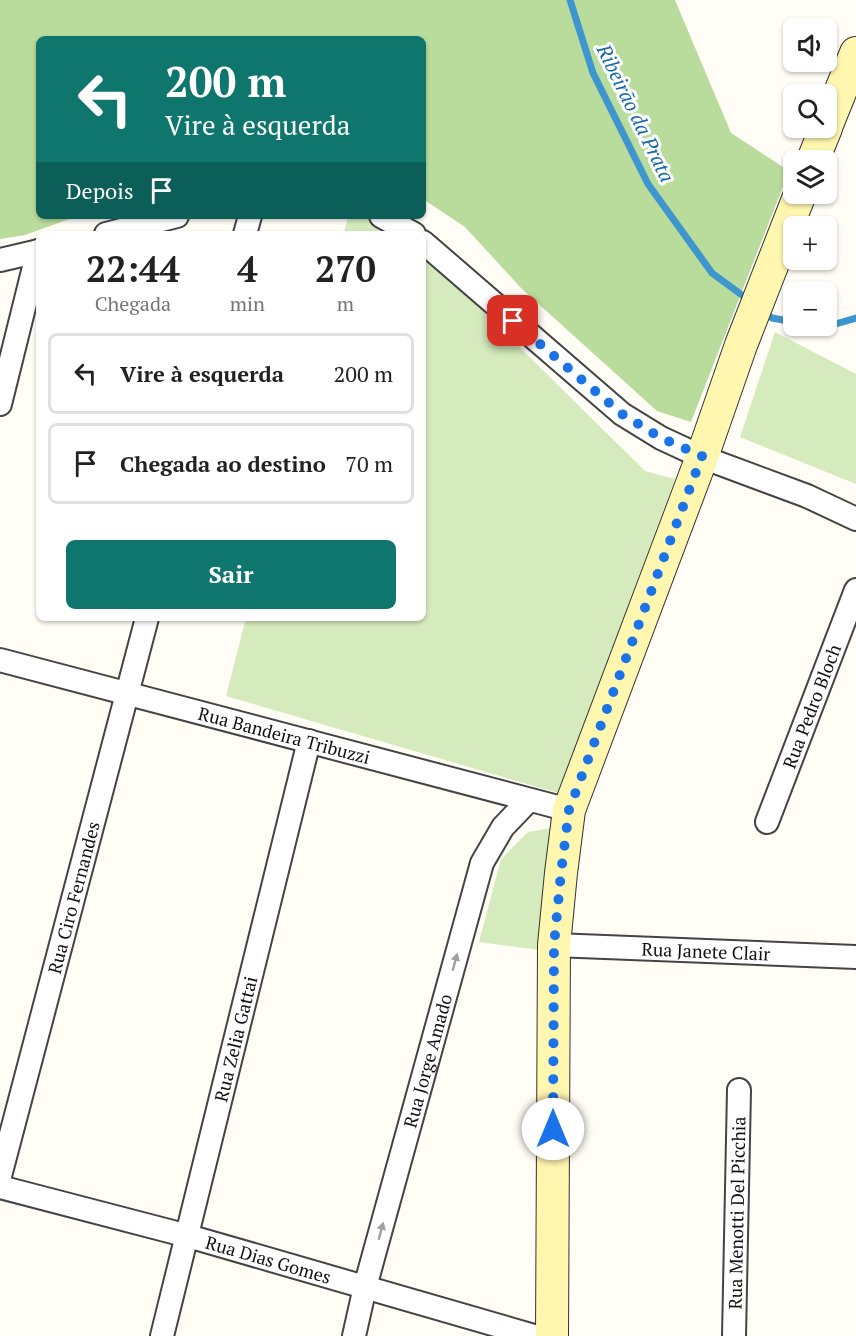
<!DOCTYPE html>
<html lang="pt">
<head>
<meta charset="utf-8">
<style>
	:root { --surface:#fff; --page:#f6f6f6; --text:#222; --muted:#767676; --line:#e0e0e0; --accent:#0f766e }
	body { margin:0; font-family:"PT Serif",serif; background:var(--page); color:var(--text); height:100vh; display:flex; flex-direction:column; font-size:22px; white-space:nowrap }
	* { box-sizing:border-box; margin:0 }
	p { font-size:20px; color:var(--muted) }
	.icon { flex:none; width:33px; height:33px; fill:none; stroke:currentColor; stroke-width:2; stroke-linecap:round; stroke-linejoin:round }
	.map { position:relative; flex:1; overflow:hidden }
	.drawer { position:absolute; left:36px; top:231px; width:390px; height:390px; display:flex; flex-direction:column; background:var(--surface); border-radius:9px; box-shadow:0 2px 4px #0004 }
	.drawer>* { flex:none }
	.guide { position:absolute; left:36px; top:36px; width:390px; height:183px; border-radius:9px; box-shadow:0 2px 4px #0004; background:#0f766e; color:#fff; overflow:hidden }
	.buttons { position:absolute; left:783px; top:18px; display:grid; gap:12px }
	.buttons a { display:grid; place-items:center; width:54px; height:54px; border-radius:9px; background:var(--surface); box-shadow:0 2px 4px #0004; font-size:30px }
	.pin { position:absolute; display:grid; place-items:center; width:51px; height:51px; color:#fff; margin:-26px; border-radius:12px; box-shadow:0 3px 9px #0006 }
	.me { position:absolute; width:66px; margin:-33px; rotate:0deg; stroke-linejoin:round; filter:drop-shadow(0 0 4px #0008) }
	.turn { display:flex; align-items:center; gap:21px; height:126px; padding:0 30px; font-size:27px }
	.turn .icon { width:78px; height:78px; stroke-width:2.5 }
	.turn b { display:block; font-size:42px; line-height:51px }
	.then { display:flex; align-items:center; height:57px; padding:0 30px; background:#0003; gap:12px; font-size:22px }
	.eta { display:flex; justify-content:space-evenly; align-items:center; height:102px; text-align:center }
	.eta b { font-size:36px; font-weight:800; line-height:42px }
	.cta { display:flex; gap:12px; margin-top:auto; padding:12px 30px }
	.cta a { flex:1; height:69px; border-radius:9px; background:var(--accent); color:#fff; font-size:24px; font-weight:800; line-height:69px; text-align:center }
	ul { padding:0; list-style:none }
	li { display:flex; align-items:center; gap:18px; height:81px; margin:0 12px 9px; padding:0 18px; border:3px solid var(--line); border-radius:9px }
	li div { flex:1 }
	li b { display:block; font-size:22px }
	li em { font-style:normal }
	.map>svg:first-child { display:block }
</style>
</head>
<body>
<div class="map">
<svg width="856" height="1336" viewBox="0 0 856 1336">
	<rect width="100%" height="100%" fill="#fffdf5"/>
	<!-- green -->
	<g fill="#d5ebbd">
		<path d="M348,216c18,0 40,6 54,18h-58z"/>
		<polygon points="423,252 645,471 675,479 558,793 226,696 246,618 423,618"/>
		<polygon points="775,332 856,374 856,484 740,437"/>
		<polygon points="553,828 542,894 539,950 479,942 501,859 528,832"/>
	</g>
	<!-- forest -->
	<polygon fill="#b9dc9c" points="0,0 675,0 731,133 789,171 691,422 657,411 522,289 465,227 423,199 423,39 39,39 39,216 78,216 25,235 0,239"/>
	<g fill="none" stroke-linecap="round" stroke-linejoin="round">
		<!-- stream -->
		<g stroke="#3f96cf" stroke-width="7">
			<polyline points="570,0 593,73 648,184 712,273 750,301"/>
			<polyline points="764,312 772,318 794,322"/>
			<polyline points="815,326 825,327 856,318"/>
		</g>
		<!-- street casing -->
		<g stroke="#444" stroke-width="26">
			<g id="street">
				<polyline points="381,216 414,234"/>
				<polyline points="106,234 177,216"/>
				<polyline points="245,234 250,216"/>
				<polyline points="423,242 622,414 661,438 702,457 807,496 856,519"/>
				<polyline points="0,260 39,251"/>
				<polyline points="0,404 38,251"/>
				<path id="s1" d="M0,660l569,150"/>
				<path id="s2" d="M767,822l89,-232"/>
				<path id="s3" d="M554,945l302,12"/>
				<path id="s4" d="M0,1176l147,-558"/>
				<path id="s5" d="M0,1187l188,49 346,100"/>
				<path id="s6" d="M162,1336l147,-595"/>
				<path id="s7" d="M354,1336l11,-49 117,-424 21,-36 26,-27"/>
				<path id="s8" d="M734,1336l5,-246"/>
			</g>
		</g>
		<!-- secondary casing -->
		<g stroke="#333" stroke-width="34">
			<g id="secondary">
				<polyline points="826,127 856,53"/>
				<polyline points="813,160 826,128"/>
				<polyline points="552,1336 554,945 561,873 569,810 702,457 741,345 800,194"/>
			</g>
		</g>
		<!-- street -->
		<use href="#street" stroke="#fff" stroke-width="22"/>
		<!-- secondary -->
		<use href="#secondary" stroke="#fff6b0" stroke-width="32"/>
	</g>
	<!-- one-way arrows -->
	<defs><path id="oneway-solid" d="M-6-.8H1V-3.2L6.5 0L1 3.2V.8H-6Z" transform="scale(1.5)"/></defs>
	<g fill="#a0a0a0">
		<use href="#oneway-solid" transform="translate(455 962) rotate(-75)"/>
		<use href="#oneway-solid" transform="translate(381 1231) rotate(-75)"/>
	</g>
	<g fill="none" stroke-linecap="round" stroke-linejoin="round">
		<!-- route -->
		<polyline stroke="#1a73e8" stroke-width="10" stroke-dasharray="0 18" points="513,321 622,414 661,438 702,456 569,810 561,873 554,945 553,1129"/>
	</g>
	<g text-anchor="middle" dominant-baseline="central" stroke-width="6" stroke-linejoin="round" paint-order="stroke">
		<!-- street labels -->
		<g font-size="18" fill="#111" stroke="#fff">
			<text stroke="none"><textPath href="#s2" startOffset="124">Rua Pedro Bloch</textPath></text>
			<text stroke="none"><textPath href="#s1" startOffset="294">Rua Bandeira Tribuzzi</textPath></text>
			<text stroke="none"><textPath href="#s4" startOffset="288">Rua Ciro Fernandes</textPath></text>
			<text stroke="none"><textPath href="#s3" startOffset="152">Rua Janete Clair</textPath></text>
			<text stroke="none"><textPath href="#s6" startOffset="306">Rua Zelia Gattai</textPath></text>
			<text stroke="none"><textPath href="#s7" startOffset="285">Rua Jorge Amado</textPath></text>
			<text stroke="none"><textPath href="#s8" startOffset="123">Rua Menotti Del Picchia</textPath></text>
			<text stroke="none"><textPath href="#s5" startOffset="278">Rua Dias Gomes</textPath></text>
		</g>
		<!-- water labels -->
		<g font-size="20" font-style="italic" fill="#1768a6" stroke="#fff">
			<text transform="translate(636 113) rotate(64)">Ribeirão da Prata</text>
		</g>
	</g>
</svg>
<div class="buttons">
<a><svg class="icon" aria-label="sound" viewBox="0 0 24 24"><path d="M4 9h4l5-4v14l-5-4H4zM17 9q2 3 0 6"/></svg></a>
<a><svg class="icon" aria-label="search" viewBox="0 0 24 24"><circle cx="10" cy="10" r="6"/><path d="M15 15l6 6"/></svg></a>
<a><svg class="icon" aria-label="layers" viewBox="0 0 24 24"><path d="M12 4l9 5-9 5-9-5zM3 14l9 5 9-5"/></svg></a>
<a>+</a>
<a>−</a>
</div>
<div class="pin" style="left:513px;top:321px;background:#d93025"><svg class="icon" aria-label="arrive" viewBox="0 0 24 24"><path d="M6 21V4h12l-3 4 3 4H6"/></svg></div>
<svg class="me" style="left:553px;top:1129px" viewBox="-20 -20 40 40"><circle r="19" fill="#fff"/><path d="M0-13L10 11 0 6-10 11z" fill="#1a73e8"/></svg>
<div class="guide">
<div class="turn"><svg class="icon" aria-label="left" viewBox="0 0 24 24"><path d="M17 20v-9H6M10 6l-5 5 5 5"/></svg><div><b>200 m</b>Vire à esquerda</div></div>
<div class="then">Depois<svg class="icon" aria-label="arrive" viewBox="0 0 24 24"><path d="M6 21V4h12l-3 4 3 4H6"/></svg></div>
</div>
<section class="drawer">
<div class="eta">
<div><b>22:44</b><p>Chegada</p></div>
<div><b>4</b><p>min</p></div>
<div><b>270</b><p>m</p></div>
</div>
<ul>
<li><svg class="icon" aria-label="left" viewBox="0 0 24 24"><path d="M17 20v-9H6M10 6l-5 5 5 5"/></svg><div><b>Vire à esquerda</b></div><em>200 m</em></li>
<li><svg class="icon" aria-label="arrive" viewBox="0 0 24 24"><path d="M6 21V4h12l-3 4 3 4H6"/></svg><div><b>Chegada ao destino</b></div><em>70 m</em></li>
</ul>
<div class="cta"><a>Sair</a></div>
</section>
</div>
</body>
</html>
